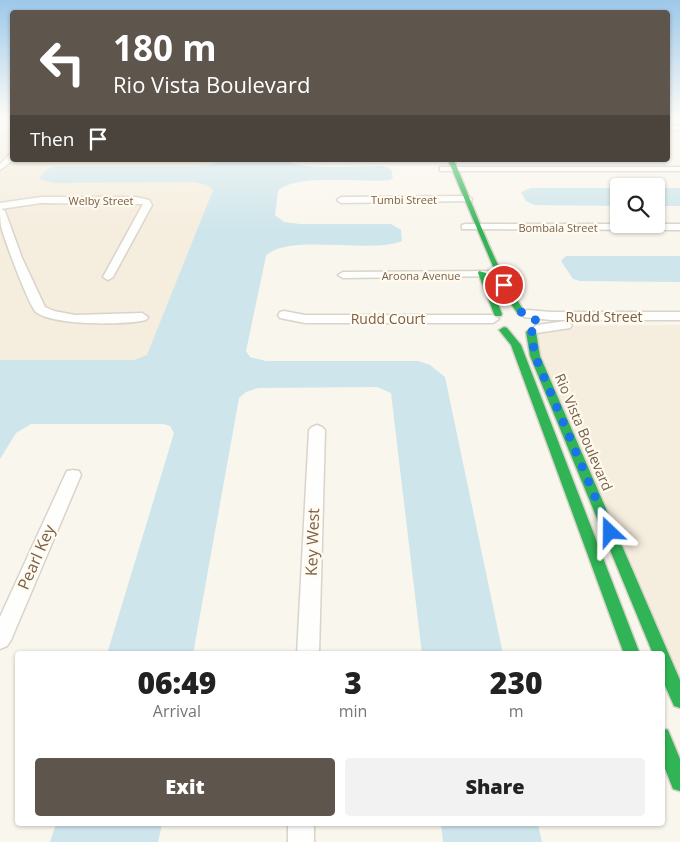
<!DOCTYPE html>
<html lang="en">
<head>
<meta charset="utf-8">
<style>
	:root { --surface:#fff; --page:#f2f2f2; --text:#222; --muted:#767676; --accent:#5e554d }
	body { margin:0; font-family:"Open Sans",sans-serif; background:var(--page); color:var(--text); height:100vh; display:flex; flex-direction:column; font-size:19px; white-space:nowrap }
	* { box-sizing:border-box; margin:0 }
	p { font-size:16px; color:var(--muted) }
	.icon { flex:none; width:28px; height:28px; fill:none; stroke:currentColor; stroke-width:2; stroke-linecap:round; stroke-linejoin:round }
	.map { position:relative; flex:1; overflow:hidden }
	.details { position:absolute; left:15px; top:651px; width:650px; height:175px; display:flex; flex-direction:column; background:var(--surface); border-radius:5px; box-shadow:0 1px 4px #0004 }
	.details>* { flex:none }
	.hud { position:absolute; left:10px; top:10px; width:660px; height:152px; border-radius:5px; box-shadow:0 1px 4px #0004; background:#5e554d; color:#fff; overflow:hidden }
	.fabs { position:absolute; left:610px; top:178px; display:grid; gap:10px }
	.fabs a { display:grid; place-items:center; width:55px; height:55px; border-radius:5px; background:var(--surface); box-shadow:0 1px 4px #0004; font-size:25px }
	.pin { position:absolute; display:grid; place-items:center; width:42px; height:42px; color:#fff; margin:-21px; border:2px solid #fff; border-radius:50%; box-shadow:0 1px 5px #0007 }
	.me { position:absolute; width:55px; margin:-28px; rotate:337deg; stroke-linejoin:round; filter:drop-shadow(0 0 4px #0008) }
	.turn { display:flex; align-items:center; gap:18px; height:105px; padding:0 20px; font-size:22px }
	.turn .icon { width:65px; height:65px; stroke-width:2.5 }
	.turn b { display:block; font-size:35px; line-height:42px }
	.then { display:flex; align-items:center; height:48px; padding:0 20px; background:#0003; gap:10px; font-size:19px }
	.eta { display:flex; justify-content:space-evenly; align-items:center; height:85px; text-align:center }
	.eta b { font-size:30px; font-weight:800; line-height:35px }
	.button { display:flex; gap:10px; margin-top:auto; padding:10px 20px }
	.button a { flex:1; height:58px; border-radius:5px; background:var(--accent); color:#fff; font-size:20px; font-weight:800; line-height:58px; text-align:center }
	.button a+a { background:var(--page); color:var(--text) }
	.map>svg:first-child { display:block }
</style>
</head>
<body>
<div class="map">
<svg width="680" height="842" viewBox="0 0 680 842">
	<rect width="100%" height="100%" fill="#f9f6ed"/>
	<!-- residential -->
	<g fill="#f5eddd">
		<polygon points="12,128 12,160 222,160 210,165 196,166 59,166 44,171 53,183 190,182 201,183 211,186 213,190 148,355 134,360 0,360 0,130"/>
		<polygon points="680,325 680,700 662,654 535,356 537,329 554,326"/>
	</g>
	<!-- water -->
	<g fill="#cde5eb">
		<path d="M222,160h65c10,11 77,6 95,6l9,3 2,9 -4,2c-27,3 -93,-7 -111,11l-3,24 9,7 16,2h91l10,6 1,11c-31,13 -116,-8 -136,15l-20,95 4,6 16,4h152l12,4 15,12 58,277h-81l-31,-261 -14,-6 -119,1 -12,4 -7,6 -46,256h-86l67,-221 -4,-7 -7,-2h-132l-15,9 -16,26v-99h134l13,-5 66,-165c-5,-7 -15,-7 -23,-8l-137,1 -13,-4c2,-9 10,-11 19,-13h137l14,-1z"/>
		<polygon points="531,188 619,188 619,206 534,205 526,201 521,192"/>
		<rect x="656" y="188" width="24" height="18"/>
		<polygon points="566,256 680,256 680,282 580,281 573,279 561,261"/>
		<polygon points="56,824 162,824 158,842 50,842"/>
		<polygon points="441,824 538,824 542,842 443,842"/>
	</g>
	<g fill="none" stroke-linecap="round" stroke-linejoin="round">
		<!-- street casing -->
		<g stroke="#d9d3cb" stroke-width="3">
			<g id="street">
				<rect x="668" y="126" width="12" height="4"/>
				<polygon points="9,155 12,155 13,160 0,170 0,164"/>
				<rect x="440" y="167" width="240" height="4"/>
				<polygon points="468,196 472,199 471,201 341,203 337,200 341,197"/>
				<path d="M41,197h95l13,3 3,5 -39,72 -5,3 -5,-3 40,-73 -102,-1 -40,6 4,2 17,47 23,49 9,4 21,4 67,-2 6,4 -2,3c-22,5 -92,6 -110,-8 -7,-6 -32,-73 -35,-86 -1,-7 -1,-15 -1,-23z"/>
				<polygon points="465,224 680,224 680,230 462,229 462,225"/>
				<polygon points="499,271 503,272 504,274 503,276 343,278 338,275 343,272"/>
				<polygon points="528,310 551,312 680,312 680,320 551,320 524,317 522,314 524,311"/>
				<polygon points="284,311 305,315 493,315 499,319 493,323 305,323 280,318 278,315 280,312"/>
				<polygon points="566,321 572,325 570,328 537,333 531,329 537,325"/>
				<polygon points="317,425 322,427 325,430 319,654 297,654 309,430 312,427"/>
				<polygon points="73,470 79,471 81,475 11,640 7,646 0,649 0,617 65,475 67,471"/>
				<rect x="288" y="824" width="26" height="18"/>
			</g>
		</g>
		<!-- fast casing -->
		<g stroke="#d9d2c9" stroke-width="3">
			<g id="fast">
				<path d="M448,160h6c21,49 41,110 71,152l-1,2h-6l-12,-17z"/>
				<polygon points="479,271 486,273 502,314 501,316 495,316 494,314 478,273"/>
				<polygon points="504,327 507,328 521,345 640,654 624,654 511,345 499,330"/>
				<polygon points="531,329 536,332 540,356 680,680 680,708 674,706 662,679 662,654 653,654 530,356 526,332"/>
				<polygon points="662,728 668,730 680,759 680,791 673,789 662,761"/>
			</g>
		</g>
		<!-- street -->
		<use href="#street" fill="#fefefc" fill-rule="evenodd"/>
		<!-- fast -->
		<use href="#fast" fill="#30b455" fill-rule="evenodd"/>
	</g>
	<!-- sky -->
	<linearGradient id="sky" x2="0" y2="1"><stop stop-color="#9dc8e9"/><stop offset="0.5" stop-color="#fcfbf7"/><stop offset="1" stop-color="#fcfbf7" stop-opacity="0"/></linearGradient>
	<rect width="680" height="232" fill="url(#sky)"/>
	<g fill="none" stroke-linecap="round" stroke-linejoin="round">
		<!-- route -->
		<polyline stroke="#1a73e8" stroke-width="9" stroke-dasharray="0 16.2" points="504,285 521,312 528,314 538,322 537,329 531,332 535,356 610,532"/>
	</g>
	<g text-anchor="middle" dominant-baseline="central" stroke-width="4.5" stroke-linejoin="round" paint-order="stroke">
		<!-- far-street labels -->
		<g font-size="11" fill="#7b6049" stroke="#fffbf0">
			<text x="404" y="199">Tumbi Street</text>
			<text x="101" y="200">Welby Street</text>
			<text x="558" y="227">Bombala Street</text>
			<text x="421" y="275">Aroona Avenue</text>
		</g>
		<!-- street labels -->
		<g font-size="14" fill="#7b6049" stroke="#fffbf0">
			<text x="604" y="316">Rudd Street</text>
			<text x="388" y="318">Rudd Court</text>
			<text transform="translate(584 432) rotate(67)">Rio Vista Boulevard</text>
		</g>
		<!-- near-street labels -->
		<g font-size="16" fill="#7b6049" stroke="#fffbf0">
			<text transform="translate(312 542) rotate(-88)">Key West</text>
			<text transform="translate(36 557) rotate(-66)">Pearl Key</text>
		</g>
	</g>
</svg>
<div class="fabs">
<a><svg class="icon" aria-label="search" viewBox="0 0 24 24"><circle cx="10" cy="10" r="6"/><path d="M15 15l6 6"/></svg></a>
</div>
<div class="pin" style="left:504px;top:285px;background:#d93025"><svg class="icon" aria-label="arrive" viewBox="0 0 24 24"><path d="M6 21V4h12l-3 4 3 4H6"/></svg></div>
<svg class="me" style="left:610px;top:532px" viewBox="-20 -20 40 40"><path d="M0-17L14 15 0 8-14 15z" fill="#1a73e8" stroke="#fff" stroke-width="4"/></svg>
<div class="hud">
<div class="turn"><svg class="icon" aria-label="left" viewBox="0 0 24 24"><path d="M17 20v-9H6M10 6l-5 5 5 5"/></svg><div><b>180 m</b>Rio Vista Boulevard</div></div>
<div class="then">Then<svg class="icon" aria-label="arrive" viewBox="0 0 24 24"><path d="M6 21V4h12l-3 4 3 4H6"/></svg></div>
</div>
<section class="details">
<div class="eta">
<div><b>06:49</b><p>Arrival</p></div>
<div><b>3</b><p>min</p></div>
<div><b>230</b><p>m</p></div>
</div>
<div class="button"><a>Exit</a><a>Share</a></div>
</section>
</div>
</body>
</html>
